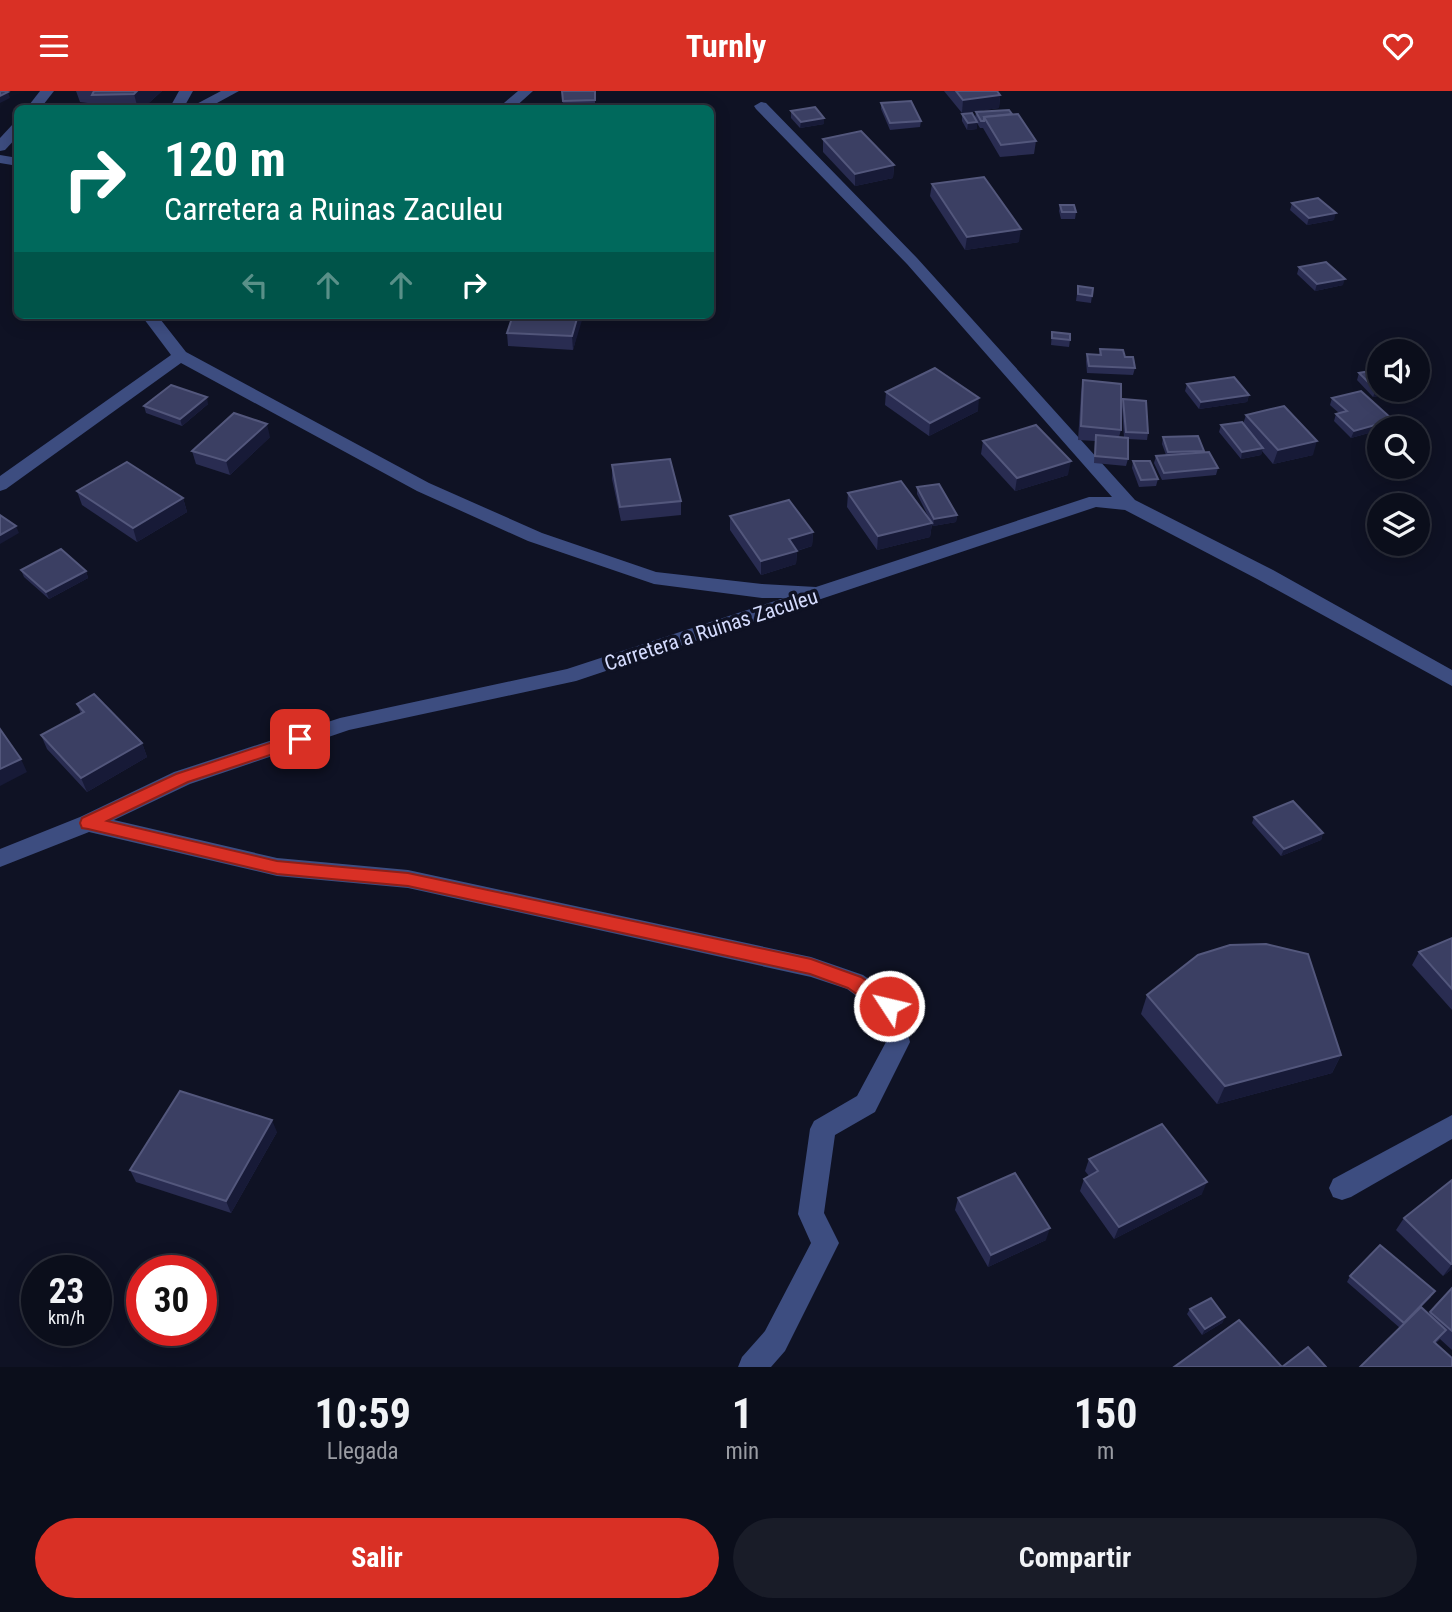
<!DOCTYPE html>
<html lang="es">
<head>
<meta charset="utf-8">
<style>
	:root { --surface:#0b0e1b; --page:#191c28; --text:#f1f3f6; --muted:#9a9ca3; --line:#2b2e3a; --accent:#d93025 }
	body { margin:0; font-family:"Roboto Condensed",sans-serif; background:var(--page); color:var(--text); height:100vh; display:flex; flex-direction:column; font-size:26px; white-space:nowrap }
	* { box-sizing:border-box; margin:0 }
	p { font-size:23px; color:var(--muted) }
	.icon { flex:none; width:38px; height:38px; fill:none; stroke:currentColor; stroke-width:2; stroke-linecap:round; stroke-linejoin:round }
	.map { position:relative; height:1276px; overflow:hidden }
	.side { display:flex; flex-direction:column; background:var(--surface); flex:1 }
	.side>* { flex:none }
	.top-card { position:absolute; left:14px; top:14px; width:700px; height:214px; border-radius:10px; box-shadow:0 4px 18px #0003,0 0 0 2px var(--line); background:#00695c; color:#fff; overflow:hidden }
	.controls { position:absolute; left:1367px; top:248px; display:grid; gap:14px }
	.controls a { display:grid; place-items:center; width:63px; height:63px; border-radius:50%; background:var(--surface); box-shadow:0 4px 18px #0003,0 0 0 2px var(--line); font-size:35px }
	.speed { position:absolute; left:21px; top:1164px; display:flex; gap:14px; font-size:35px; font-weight:700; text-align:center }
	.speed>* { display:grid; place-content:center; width:91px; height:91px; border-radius:50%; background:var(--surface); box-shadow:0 4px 18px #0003,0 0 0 2px var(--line); line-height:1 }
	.speed small { font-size:18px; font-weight:400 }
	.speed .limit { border:10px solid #d22; background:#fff; color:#111 }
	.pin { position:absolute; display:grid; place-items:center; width:60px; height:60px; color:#fff; margin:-30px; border-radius:14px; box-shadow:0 4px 10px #0006 }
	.me { position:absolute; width:77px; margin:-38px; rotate:305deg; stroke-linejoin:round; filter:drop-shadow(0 0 5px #0008) }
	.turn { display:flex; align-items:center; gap:24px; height:147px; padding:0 35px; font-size:32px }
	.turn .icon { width:91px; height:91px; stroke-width:2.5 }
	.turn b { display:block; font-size:49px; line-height:60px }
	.lanes { display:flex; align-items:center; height:66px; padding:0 35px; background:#0003; justify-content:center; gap:35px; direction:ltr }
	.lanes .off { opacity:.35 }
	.eta { display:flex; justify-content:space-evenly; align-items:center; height:119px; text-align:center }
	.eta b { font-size:42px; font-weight:700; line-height:49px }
	.action { display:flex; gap:14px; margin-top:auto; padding:14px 35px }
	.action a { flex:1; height:80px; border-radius:42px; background:var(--accent); color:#fff; font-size:28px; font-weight:700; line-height:80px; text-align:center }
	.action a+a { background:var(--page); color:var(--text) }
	header { display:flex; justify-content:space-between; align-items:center; height:91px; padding:0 35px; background:var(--accent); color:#fff; font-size:32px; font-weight:700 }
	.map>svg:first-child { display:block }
</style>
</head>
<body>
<header><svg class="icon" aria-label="menu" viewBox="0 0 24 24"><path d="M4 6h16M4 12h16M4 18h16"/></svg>Turnly<svg class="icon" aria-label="heart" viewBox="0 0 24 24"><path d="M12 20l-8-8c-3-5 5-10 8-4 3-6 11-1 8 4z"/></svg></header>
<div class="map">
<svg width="1452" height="1276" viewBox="0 0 1452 1276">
	<rect width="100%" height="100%" fill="#0f1224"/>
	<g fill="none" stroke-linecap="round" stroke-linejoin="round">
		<!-- minor -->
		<g fill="#3d4d80" fill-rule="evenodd">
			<polygon points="40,0 54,0 40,18 26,18"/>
			<polygon points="179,0 193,0 183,18 169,18"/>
			<polygon points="221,0 239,0 206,18 187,18"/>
			<polygon points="518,0 533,0 513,18 497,18"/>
			<polygon points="761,11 766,12 917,167 1135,409 1273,479 1452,579 1452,595 1259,489 1125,419 1096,416 576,590 349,639 190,693 114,729 277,767 408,779 811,866 863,884 898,908 910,951 875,1021 835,1044 824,1122 839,1152 785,1260 771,1276 738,1276 742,1266 765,1240 811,1152 798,1123 810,1038 814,1030 857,1005 886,951 878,921 847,898 811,886 408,797 277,785 89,741 0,776 0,758 80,726 174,681 340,627 567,578 784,507 762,507 654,493 528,450 417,400 181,272 6,398 0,400 0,385 171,264 141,224 157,224 186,261 429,392 542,442 656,481 762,493 816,496 1089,406 1112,406 907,173 756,18 754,15"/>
			<polygon points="18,32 18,45 5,59 0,60 0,47 13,33"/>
			<polygon points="0,64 18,67 18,75 0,72"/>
			<polygon points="1452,1024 1452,1048 1351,1106 1342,1109 1333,1106 1329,1097 1333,1088"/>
		</g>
	</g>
	<!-- wall -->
	<g fill="#292c51">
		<polygon points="76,0 162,0 142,18 96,18 95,13 80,11"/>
		<polygon points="562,0 595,0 595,15 563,16"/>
		<polygon points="944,0 997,0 1000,4 999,17 962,22"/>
		<polygon points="881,12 921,30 920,36 890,39 881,18"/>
		<polygon points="791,20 824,27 824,33 800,37 791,27"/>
		<polygon points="976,21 1012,23 1036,50 1034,63 1000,66 983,37 980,37 977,32 977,38 967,39 962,30 962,23 975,27"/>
		<polygon points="823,48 894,74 893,87 855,95 823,61"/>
		<polygon points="932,93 1019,151 965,159 930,105"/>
		<polygon points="1292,112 1334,129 1307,134 1290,119"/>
		<polygon points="1060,114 1076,121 1075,128 1061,128 1059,120"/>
		<polygon points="1299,176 1343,194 1315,200 1297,183"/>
		<polygon points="1078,195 1093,197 1091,212 1076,210"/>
		<polygon points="513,224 582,224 573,259 508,255 507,242"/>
		<polygon points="1052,241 1070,249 1069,256 1051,254"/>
		<polygon points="1100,258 1125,266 1135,277 1133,284 1087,282 1086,270 1087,263 1099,264"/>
		<polygon points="1359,282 1389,303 1373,306 1357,289"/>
		<polygon points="1083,289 1121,339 1119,346 1124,347 1122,315 1123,308 1148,342 1147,349 1128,348 1128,368 1126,375 1094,372 1095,350 1078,349 1081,302"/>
		<polygon points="1187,293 1249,304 1247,311 1199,318 1185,300"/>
		<polygon points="886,301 978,320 929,345 885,314"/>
		<polygon points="1332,307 1393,329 1390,336 1351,347 1334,330 1336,323 1339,322 1330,314"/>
		<polygon points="208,313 182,335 146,322 144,315"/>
		<polygon points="1246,324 1313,364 1273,373 1262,360 1261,364 1241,368 1219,341 1221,334 1243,333"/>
		<polygon points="270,346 230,384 196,373 192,360"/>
		<polygon points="1163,346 1204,360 1203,362 1218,377 1216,384 1162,389 1154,372 1156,365 1166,364 1162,353"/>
		<polygon points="983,350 1068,384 1015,400 981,363"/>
		<polygon points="1133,370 1158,388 1156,395 1139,396 1132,377"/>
		<polygon points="612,374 681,410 681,424 621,430 612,388"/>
		<polygon points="917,396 957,424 956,431 933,435 932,433 930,446 877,459 847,416 848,402 930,429 917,403"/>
		<polygon points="77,400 183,407 187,421 137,451 82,414"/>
		<polygon points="730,425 813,441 812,455 797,460 796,473 761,484 730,439"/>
		<polygon points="21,479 86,480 88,487 49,508 24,486"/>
		<polygon points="77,613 142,652 147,666 87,701 47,658 41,644 81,623"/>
		<polygon points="1254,726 1323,742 1321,749 1281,765 1252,732"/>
		<polygon points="1452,847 1452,919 1412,874 1419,861"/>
		<polygon points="1147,904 1341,964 1332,982 1217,1013 1141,923"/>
		<polygon points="277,1041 231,1122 136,1091 130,1079"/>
		<polygon points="1089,1068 1202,1103 1114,1148 1080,1100 1084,1088 1089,1085 1085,1080"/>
		<polygon points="1452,1089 1452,1178 1443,1185 1396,1139 1404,1127"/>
		<polygon points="958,1107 1046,1149 988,1176 955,1119"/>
		<polygon points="1350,1185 1431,1206 1421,1216 1429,1223 1452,1197 1452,1259 1440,1248 1436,1252 1400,1237 1347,1191"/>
		<polygon points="1190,1218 1225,1226 1222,1232 1202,1244 1187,1223"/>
	</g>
	<!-- shaded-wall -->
	<g fill="#171a37">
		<polygon points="137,0 162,0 142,18 138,18 134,3"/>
		<polygon points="8,1 10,7 0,12 0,5"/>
		<polygon points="1000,4 999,17 962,22 963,9"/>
		<polygon points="824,27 824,33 800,37 801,31"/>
		<polygon points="977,31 977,38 967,39 968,32"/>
		<polygon points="894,74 893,87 855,95 855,83"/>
		<polygon points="1336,122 1334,129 1307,134 1309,127"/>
		<polygon points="1021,138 1019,151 965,159 967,146"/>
		<polygon points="1345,188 1343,194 1315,200 1317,193"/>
		<polygon points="578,224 582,224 583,226 573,259 572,245"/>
		<polygon points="1376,299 1390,299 1389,303 1373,306"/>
		<polygon points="1249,304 1247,311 1199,318 1201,311"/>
		<polygon points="207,306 208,313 182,335 180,328"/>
		<polygon points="979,307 978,320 929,345 930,332"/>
		<polygon points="1393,329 1390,336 1379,338 1379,339 1351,347 1354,340"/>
		<polygon points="267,333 270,346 230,384 226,370"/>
		<polygon points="1317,350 1313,364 1273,373 1278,359"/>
		<polygon points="1263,357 1261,364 1241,368 1242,361"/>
		<polygon points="1071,370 1068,384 1015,400 1017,387"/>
		<polygon points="183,407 187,421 137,451 133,437"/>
		<polygon points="957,424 956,431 933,435 934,428"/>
		<polygon points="932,432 930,446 877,459 878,445"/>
		<polygon points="16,435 19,442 0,453 0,444"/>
		<polygon points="813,441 812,455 789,462 789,448"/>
		<polygon points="797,460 796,473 761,484 761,470"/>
		<polygon points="86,480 88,487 49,508 46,501"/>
		<polygon points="142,652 147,666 87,701 81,687"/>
		<polygon points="21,668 27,681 0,695 0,678"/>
		<polygon points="1323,742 1321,749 1281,765 1284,758"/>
		<polygon points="1341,964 1332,982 1217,1013 1225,995"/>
		<polygon points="272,1029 277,1041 231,1122 226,1110"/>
		<polygon points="1207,1091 1202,1103 1114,1148 1119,1136"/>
		<polygon points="1050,1137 1046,1149 988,1176 991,1164"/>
		<polygon points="1452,1173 1452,1178 1443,1185"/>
		<polygon points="1225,1226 1222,1232 1202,1244 1205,1238"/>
	</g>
	<!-- building -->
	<g fill="#3b3f63" stroke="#53577c" stroke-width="2">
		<polygon points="0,0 5,0 8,1 0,5"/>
		<polygon points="94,0 137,0 134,3 92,4"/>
		<polygon points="562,0 595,0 595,9 563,10"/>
		<polygon points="956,0 997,0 1000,4 963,9"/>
		<polygon points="911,10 921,30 890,32 881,12"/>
		<polygon points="560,14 560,18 526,17"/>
		<polygon points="631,15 632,18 620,18 620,16"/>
		<polygon points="815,16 824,27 801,31 791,20"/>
		<polygon points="1009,19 1012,23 984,26 984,30 981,30 976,21"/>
		<polygon points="972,22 977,31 968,32 962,23"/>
		<polygon points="1018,23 1036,50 1001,54 984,26"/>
		<polygon points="861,40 894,74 855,83 823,48"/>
		<polygon points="984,86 1021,138 967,146 932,93"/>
		<polygon points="1318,107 1336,122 1309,127 1292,112"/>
		<polygon points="1060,114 1074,114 1076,121 1062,121"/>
		<polygon points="1326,171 1345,188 1317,193 1299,176"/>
		<polygon points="1078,195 1093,197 1092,205 1078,203"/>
		<polygon points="513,224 578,224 572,245 507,242"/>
		<polygon points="1052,241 1070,243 1070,249 1052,247"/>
		<polygon points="1100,258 1123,259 1125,266 1133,266 1135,277 1089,275 1087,263 1101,264"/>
		<polygon points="935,277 979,307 930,332 886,301"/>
		<polygon points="1375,279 1379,283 1379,299 1376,299 1359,282"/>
		<polygon points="1234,286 1249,304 1201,311 1187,293"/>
		<polygon points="1083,289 1121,293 1121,339 1081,335"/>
		<polygon points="171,294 207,306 180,328 144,315"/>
		<polygon points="1361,300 1393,329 1354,340 1336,323 1347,320 1332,307"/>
		<polygon points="1123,308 1146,310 1148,342 1126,341"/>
		<polygon points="1284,315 1317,350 1278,359 1246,324"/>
		<polygon points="234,322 267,333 226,370 192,360"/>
		<polygon points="1242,331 1263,357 1242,361 1221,334"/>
		<polygon points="1036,334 1071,370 1017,387 983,350"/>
		<polygon points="1096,344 1128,347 1128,368 1095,365"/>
		<polygon points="1198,345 1204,360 1168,361 1163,346"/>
		<polygon points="1209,361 1218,377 1164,382 1156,365"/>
		<polygon points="670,368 681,410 620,416 612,374"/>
		<polygon points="1133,370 1150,370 1158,388 1141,389"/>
		<polygon points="127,371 183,407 133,437 77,400"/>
		<polygon points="901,390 932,432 878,445 848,402"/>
		<polygon points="939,393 957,424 934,428 917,396"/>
		<polygon points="789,409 813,441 789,448 797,460 761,470 730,425"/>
		<polygon points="0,424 16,435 0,444"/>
		<polygon points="61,458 86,480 46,501 21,479"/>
		<polygon points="94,603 142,652 81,687 41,644 84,621 77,613"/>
		<polygon points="0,638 21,668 0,678"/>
		<polygon points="1293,710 1323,742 1284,758 1254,726"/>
		<polygon points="1452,847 1452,898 1419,861"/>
		<polygon points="1266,853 1308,863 1341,964 1225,995 1147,904 1198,864 1230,854"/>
		<polygon points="180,1000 272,1029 226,1110 130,1079"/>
		<polygon points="1162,1033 1207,1091 1119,1136 1084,1088 1098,1080 1089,1068"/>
		<polygon points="1015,1082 1050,1137 991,1164 958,1107"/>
		<polygon points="1452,1089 1452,1173 1451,1173 1404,1127"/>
		<polygon points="1380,1154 1435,1200 1404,1232 1350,1185"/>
		<polygon points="1452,1197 1452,1240 1430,1221"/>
		<polygon points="1211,1207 1225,1226 1205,1238 1190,1218"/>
		<polygon points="1421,1216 1446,1239 1434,1251 1452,1267 1452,1276 1360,1276"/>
		<polygon points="1239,1229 1282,1276 1174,1276"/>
		<polygon points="1308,1256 1326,1276 1282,1276"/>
	</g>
	<!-- route -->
	<polygon fill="#d93025" stroke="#8d1f18" stroke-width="2" points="300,642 308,648 306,652 188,691 107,730 277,770 408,782 811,868 861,886 896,910 898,915 896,921 889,923 882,921 848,897 810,883 408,795 277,783 88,738 82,737 80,732 82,727 176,683"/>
	<g text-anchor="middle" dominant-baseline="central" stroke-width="7" stroke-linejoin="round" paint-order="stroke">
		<!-- street labels -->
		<g font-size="21" fill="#d4dbfd" stroke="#0f1224">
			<text transform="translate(711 539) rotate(-18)">Carretera a Ruinas Zaculeu</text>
		</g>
	</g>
</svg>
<div class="controls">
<a><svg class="icon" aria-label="sound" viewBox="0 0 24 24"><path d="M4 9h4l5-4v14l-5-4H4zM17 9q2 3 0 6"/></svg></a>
<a><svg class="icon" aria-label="search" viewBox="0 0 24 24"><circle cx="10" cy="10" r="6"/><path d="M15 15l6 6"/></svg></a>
<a><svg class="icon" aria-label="layers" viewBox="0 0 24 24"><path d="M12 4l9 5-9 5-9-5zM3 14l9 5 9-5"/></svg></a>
</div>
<div class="speed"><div>23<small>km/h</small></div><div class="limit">30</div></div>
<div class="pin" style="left:300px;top:648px;background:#d93025"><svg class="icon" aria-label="arrive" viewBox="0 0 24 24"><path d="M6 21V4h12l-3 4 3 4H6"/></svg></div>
<svg class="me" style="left:889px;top:915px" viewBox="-20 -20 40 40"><circle r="17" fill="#d93025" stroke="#fff" stroke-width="3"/><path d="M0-11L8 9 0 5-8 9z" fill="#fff"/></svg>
<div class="top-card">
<div class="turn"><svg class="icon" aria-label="right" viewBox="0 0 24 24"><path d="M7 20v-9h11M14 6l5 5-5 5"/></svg><div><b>120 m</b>Carretera a Ruinas Zaculeu</div></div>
<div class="lanes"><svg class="icon off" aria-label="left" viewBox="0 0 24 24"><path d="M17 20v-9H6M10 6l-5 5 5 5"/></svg><svg class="icon off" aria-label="ahead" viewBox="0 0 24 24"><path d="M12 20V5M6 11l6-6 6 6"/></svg><svg class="icon off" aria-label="ahead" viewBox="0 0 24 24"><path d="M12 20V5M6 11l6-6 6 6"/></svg><svg class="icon" aria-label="right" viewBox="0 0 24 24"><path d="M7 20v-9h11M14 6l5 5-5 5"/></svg></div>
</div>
</div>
<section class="side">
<div class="eta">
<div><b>10:59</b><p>Llegada</p></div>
<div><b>1</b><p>min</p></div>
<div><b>150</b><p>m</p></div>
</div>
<div class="action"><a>Salir</a><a>Compartir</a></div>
</section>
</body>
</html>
